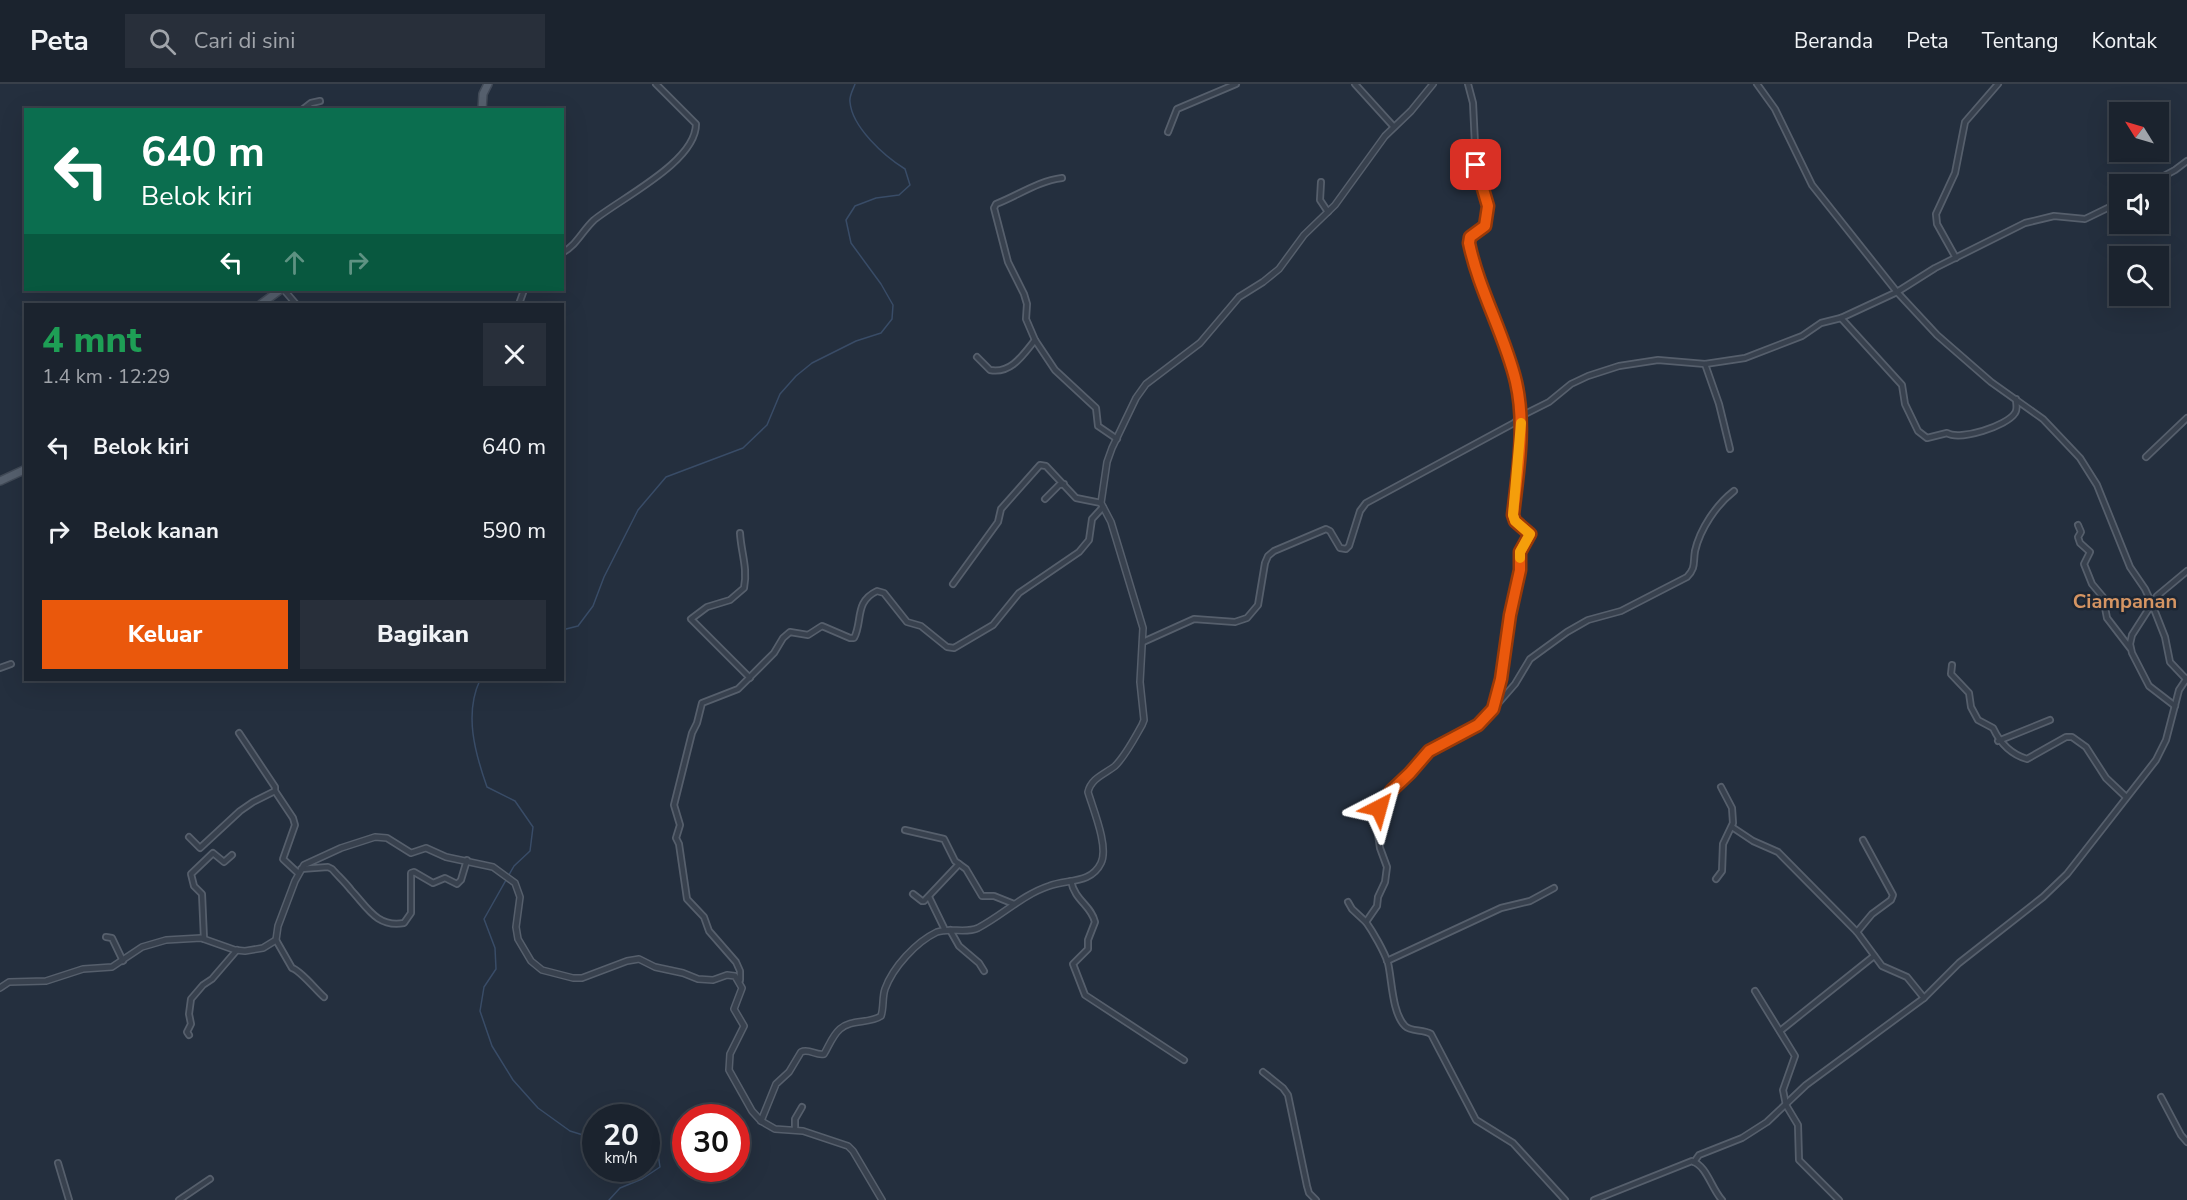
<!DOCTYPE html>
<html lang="id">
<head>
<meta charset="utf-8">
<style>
	:root { --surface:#1b232e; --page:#282f3a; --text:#f1f3f6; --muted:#a0a4aa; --line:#39404a; --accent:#ea580c }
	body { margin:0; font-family:"Nunito Sans",sans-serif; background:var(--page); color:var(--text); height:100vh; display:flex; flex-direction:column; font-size:22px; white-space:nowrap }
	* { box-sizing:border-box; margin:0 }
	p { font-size:20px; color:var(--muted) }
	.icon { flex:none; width:33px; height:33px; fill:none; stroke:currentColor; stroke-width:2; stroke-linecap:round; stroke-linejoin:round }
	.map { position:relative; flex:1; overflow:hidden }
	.panel { position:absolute; left:24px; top:219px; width:540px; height:378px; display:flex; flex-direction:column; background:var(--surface); border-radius:0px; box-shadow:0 6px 24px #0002,0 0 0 2px var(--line) }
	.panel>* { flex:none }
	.guide { position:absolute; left:24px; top:24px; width:540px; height:183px; border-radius:0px; box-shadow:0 6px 24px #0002,0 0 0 2px var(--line); background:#0b6e4f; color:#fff; overflow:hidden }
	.needle { width:39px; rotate:307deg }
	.fabs { position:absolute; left:2109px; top:18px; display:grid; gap:12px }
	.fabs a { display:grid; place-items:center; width:60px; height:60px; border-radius:0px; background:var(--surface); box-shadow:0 6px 24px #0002,0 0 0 2px var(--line); font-size:30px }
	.speed { position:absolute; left:582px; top:1020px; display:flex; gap:12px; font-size:30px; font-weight:700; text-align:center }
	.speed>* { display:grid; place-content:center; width:78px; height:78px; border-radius:50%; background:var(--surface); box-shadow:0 6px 24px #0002,0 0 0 2px var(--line); line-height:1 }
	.speed small { font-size:15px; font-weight:400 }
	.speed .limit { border:9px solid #d22; background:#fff; color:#111 }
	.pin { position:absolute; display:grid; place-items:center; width:51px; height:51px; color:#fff; margin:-26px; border-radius:12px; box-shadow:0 3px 9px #0006 }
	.me { position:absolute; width:66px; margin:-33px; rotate:39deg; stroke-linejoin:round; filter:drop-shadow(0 0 4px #0008) }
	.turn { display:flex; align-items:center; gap:21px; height:126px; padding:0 18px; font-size:27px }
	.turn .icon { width:78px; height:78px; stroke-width:2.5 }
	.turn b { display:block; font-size:42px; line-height:51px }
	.lanes { display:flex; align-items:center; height:57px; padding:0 18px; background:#0003; justify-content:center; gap:30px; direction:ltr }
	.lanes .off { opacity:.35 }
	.round { display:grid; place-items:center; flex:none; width:63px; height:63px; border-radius:0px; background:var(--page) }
	.overview { display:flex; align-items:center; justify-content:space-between; height:102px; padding:0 18px }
	h1 { font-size:36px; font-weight:800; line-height:45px; color:#1e9e55 }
	.button { display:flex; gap:12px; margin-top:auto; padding:12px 18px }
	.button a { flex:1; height:69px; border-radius:0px; background:var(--accent); color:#fff; font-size:24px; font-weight:800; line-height:69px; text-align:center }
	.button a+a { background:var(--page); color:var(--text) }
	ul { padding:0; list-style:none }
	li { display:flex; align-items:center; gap:18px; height:84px; padding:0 18px }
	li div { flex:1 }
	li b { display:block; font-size:22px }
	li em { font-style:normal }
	header { display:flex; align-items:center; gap:36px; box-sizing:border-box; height:84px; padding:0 30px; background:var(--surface); border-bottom:2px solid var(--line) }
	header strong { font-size:28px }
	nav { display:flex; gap:33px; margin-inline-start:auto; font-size:21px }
	.search { width:420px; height:54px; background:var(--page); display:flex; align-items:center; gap:15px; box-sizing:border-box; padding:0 21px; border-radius:0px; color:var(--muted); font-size:22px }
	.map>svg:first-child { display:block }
</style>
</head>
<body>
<header>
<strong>Peta</strong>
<div class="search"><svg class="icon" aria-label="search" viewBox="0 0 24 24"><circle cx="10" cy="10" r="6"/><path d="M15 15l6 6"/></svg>Cari di sini</div>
<nav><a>Beranda</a><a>Peta</a><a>Tentang</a><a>Kontak</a></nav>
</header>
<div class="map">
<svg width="2187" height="1116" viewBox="0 0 2187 1116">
	<rect width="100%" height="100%" fill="#242f3e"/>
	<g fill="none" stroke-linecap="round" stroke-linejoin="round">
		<!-- stream -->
		<g stroke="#394c67" stroke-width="1.5">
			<path d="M562,546l16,-4 15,-20 11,-29 34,-67 28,-33 77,-29 24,-23 13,-31 16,-18 16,-13 44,-22 25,-8 11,-14 1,-14 -12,-21 -30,-41 -5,-23 9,-14 21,-8 23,-3 11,-10 -5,-16c-21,-13 -53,-42 -55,-67 -1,-6 3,-12 5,-18"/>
			<path d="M480,596c-16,34 -5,73 7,107l28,14 18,26 -3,24 -16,15 -30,53 11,29 1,21 -12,18 -4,24 12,35 21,34 25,28 32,23 26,8"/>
			<polyline points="609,1116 620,1104 642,1095 660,1083 658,1070 646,1066"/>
		</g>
		<!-- minor casing -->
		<g stroke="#565f6c" stroke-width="8">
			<g id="minor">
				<polyline points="1355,0 1394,43"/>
				<path d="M1468,0l5,19 3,62 12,40 -3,21 -15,11 -1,6 48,143 4,30 -8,99 2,6 15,13 -10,18v18l-9,45 -10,64 -8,30 -15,16 -49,26 -19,22 -16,15 -16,22 -2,11 4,27 7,19 -2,15 -7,15 -1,9 -11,16c7,10 18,29 22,41 4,17 4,50 17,63 6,6 18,3 26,8l45,86 37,23 52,57"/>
				<polyline points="1757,0 1775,25 1812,101 1897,208 1937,251 1991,298 2043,335 2080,374 2097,401 2130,483 2145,505 2152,520 2165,553 2170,578 2187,596"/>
				<polyline points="302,26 311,19 320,17"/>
				<polyline points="1168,48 1177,25 1236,0"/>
				<path d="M1062,94c-24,3 -43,17 -66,26l-2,4 14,54 16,32 3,10 -1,15 9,21 20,30 41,38 2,18 19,13"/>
				<polyline points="1321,98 1320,116 1328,128"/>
				<polyline points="2149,100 2175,86 2187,77"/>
				<path d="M562,169c15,-8 20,-22 32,-33 27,-22 102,-58 102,-96l-40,-40"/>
				<polyline points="1956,174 1937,140 1936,130 1955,89 1965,38 1998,0"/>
				<polyline points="284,206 296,220"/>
				<polyline points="519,220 524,206"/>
				<path d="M1841,234l61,67 3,19 13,27 9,7 20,-5c13,8 60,-7 68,-20 3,-4 1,-9 1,-14"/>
				<path d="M977,273l13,13c21,4 33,-15 45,-30"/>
				<polyline points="1705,280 1719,320 1730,365"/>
				<polyline points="2146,373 2187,334"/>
				<polyline points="1045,415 1059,401 1064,400"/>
				<polyline points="2078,441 2081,448 2078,453 2080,459 2090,468 2084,480 2092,500 2103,513 2107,534 2130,564"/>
				<path d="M740,449c1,19 8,35 4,55l-14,12 -23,7 -16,12 59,59"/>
				<polyline points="953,500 998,438 1001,425 1040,381 1046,382 1076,414 1101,419"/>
				<polyline points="1143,558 1194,535 1235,538 1247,534 1258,521 1265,479 1268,472 1274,467 1326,445 1330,447 1340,464 1346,465 1349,462 1360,427 1366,419 1514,339 1521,332 1549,318 1571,300 1588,292 1619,282 1658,276 1705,280 1745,274 1802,252 1821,239 1841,234 1897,208 1935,184 2025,139 2054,132 2085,135 2120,118"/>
				<path d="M1952,581l-1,9 18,19 2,14 7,13 15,8c7,15 17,26 34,31l39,-22h6l14,10 20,31 20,19"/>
				<polyline points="0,584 11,580"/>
				<polyline points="2175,622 2149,602 2132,569 2130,560 2132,551 2157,512 2187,487"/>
				<path d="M1495,623l20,-23 15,-25 37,-27 21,-12 33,-9 66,-34c9,-9 6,-14 8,-26 5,-22 21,-46 39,-60"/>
				<polyline points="1998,657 2050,636"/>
				<polyline points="275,707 293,734 295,741 283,775 298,789"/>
				<polyline points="1732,743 1753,757 1778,768 1857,848 1882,882 1907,893 1924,914"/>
				<polyline points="905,746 944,755 955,777 966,785 982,812 994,812 1014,820"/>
				<polyline points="189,753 200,764 240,727 253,718 275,707 275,703 239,649"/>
				<path d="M301,785l27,-2 4,2c6,7 13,13 19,21 16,17 26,38 53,33l7,-10v-40l3,-1 19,11 12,-5 12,6 4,-4 6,-20"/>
				<polyline points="1716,795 1722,787 1723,760 1733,739 1732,724 1721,703"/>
				<path d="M1071,797c4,20 20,24 24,41l-7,18v9l-15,15 12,31 99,65"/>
				<polyline points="913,810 922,817 924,817 959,780"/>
				<polyline points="929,813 945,846"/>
				<polyline points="1348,818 1352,825 1366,838"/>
				<polyline points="950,846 959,862 979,879 984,887"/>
				<polyline points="1857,848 1872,830 1891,816 1893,811 1863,756"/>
				<polyline points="106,853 112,854 123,877"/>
				<polyline points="204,855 202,810 194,802 191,790 213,769 224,778 232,771"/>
				<path d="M276,856l16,28c8,2 24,22 32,29"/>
				<polyline points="1387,877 1501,824 1530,817 1554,804"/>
				<path d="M740,896v-9l-4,-9 -27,-31 -5,-14 -17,-18 -8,-55 -3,-6 4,-13 -6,-20 18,-72 5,-10 5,-20 36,-14 36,-36 9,-15 7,-6 18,3 14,-9 28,12h4c9,-17 0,-36 23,-47l7,2 23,29 14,4 26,21 7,1 39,-23 26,-32 60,-41 10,-12 3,-21 11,-12"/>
				<polyline points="1755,907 1795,972 1783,1006 1786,1021 1798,1041 1799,1076 1839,1116"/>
				<polyline points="1780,947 1874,872"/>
				<polyline points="189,951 187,948 191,940 189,930 191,915 203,901 212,895 237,866"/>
				<polyline points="1263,988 1283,1004 1288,1011 1307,1102 1309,1109 1316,1116"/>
				<polyline points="2161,1013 2181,1051 2187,1058"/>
				<polyline points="795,1046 795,1035 802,1023"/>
				<polyline points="1694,1078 1699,1071 1742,1054 1767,1038 1806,1001 1924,914 1959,879 2043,813 2067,790 2156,676 2166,656 2179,606 2187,594"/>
				<polyline points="58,1079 69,1116"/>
				<polyline points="179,1116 210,1095"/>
				<path d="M1594,1116l98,-39c15,5 19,27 30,39"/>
			</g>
		</g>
		<!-- tertiary casing -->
		<g stroke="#565f6c" stroke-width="8">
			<g id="tertiary">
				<polyline points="0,904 9,898 46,897 83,885 112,883 142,863 166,856 201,854 235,866 245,867 263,864 276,856 278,842 295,797 304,781 341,764 375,753 387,754 411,769 426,764 446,773 493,783 515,799 520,813 516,843 518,855 531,877 542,886 573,894 582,894 627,877 639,875 655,883 683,889 698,895 713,896 727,891 735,892 742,904 734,925 744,942 730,970 729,986 752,1027 761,1037 775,1045 803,1047 848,1062 853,1067 882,1116"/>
				<path d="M761,1037l15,-37 13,-12 12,-20c8,-4 15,4 23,2 5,-8 8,-18 16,-25 11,-10 29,-5 41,-13 3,-9 1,-18 4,-27 8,-22 31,-47 52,-57 13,-5 28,2 41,-4 25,-13 44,-33 71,-42 19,-7 42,-2 52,-23 8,-16 -8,-54 -13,-71 3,-14 17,-18 27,-26 11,-11 19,-27 27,-41l2,-5 -4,-38 3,-54 -32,-106 -10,-19 6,-41 5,-14 24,-50 10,-14 54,-41 39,-46 24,-15 16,-13 25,-34 31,-30 50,-69 26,-25 22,-27"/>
			</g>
		</g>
		<!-- primary casing -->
		<g stroke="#414a57" stroke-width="10">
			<g id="primary">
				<polyline points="482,26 483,10 488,0"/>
				<polyline points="261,220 280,206"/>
				<polyline points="0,397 26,385"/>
			</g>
		</g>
		<!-- minor -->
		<use href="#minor" stroke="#38414e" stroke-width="4.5"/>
		<!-- tertiary -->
		<use href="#tertiary" stroke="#38414e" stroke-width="5"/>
		<!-- primary -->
		<use href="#primary" stroke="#56606e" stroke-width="7"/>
	</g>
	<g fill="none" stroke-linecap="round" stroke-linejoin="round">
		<!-- route casing -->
		<g stroke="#983908" stroke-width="15">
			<path id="route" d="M1379,724l13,-18 18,-17 19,-22 49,-26 15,-16 8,-30 9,-64 10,-45v-18l10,-18 -15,-13 -2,-6c5,-44 13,-89 3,-133 -11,-47 -37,-91 -47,-139l1,-6 15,-11 3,-20 -12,-41"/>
		</g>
		<!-- route -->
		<use href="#route" stroke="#ea580c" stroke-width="10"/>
		<!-- slow -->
		<polyline stroke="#f59e0b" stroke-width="10" points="1520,474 1520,468 1530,450 1515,437 1513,431 1521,339"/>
	</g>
	<g text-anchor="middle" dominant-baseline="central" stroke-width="5" stroke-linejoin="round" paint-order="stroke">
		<!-- quarter labels -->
		<g font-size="20" font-weight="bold" fill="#d59563" stroke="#1d2633">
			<text x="2125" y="517">Ciampanan</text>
		</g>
	</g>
</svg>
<div class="fabs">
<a><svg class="needle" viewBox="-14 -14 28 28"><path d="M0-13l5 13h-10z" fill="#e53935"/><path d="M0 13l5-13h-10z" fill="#a0a4aa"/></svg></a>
<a><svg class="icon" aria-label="sound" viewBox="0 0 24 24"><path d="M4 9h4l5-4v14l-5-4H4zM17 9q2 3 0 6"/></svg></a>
<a><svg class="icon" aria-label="search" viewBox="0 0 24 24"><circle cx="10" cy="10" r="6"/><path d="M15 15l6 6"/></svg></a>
</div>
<div class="speed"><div>20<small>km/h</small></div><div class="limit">30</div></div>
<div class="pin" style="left:1476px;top:81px;background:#d93025"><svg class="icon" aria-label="arrive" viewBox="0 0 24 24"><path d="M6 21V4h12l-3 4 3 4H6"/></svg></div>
<svg class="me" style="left:1379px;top:724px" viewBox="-20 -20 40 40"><path d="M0-17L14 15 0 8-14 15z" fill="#ea580c" stroke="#fff" stroke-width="4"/></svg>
<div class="guide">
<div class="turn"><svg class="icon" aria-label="left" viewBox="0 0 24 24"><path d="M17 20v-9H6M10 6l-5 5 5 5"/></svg><div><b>640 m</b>Belok kiri</div></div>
<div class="lanes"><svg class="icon" aria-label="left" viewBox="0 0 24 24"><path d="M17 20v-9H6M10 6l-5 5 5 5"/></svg><svg class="icon off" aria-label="ahead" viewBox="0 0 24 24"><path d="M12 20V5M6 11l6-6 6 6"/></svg><svg class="icon off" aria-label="right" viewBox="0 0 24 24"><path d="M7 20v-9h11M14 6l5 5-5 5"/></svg></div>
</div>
<section class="panel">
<div class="overview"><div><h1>4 mnt</h1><p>1.4 km · 12:29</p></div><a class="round"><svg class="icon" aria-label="close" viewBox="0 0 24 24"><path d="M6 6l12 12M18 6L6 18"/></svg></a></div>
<ul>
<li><svg class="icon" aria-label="left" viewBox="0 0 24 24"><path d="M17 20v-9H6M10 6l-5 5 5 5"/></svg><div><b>Belok kiri</b></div><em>640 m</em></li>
<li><svg class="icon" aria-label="right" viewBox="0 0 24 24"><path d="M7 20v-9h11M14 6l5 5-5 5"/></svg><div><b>Belok kanan</b></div><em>590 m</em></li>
</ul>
<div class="button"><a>Keluar</a><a>Bagikan</a></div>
</section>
</div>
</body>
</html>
